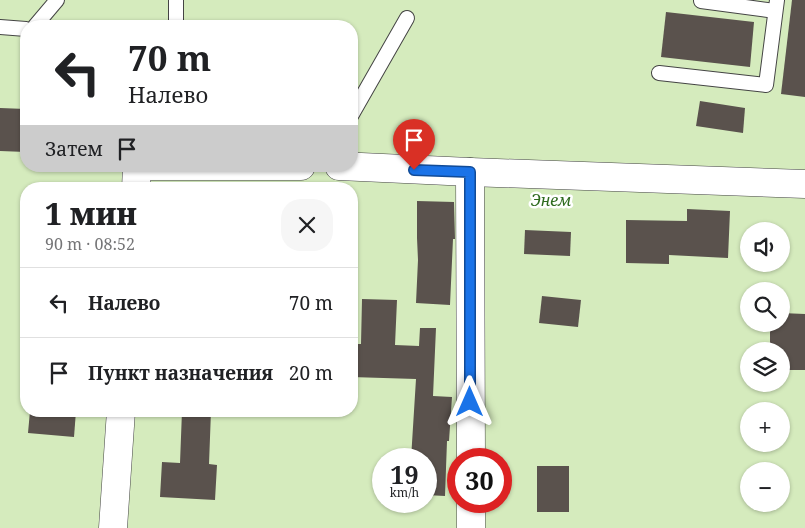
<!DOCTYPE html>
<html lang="ru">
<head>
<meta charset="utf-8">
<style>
	:root { --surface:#fff; --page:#f6f6f6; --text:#202124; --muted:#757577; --line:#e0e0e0 }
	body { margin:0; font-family:"Noto Serif",serif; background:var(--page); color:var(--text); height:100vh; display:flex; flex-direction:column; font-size:19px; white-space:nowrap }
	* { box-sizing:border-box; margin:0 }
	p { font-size:16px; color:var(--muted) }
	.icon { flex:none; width:28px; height:28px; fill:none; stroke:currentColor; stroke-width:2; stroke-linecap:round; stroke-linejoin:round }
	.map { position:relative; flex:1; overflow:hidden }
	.panel { position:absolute; left:20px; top:182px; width:338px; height:235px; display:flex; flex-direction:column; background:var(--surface); border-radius:20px; box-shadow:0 1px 4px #0004 }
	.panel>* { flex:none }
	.banner { position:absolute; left:20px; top:20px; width:338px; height:152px; border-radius:20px; box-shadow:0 1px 4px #0004; background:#fff; color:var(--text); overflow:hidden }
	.fabs { position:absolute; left:740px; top:222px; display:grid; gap:10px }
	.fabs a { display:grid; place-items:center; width:50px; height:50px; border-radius:50%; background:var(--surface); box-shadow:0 1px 4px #0004; font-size:25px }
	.speed { position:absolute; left:372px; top:448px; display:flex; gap:10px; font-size:25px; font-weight:700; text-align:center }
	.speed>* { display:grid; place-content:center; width:65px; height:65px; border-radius:50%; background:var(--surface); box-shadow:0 1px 4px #0004; line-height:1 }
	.speed small { font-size:12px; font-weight:400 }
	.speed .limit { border:8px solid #d22; background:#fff; color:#111 }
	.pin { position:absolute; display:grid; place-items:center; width:42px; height:42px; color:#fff; margin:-51px -21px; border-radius:50% 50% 50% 0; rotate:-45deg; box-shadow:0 0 5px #0007 }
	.pin .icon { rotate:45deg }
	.me { position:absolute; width:55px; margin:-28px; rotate:0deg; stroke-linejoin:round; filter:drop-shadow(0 0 4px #0008) }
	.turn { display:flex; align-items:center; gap:18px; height:105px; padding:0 25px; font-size:22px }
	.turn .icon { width:65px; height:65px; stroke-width:2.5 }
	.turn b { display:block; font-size:35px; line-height:42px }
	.then { display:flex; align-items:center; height:48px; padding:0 25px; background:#0003; gap:10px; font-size:19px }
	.round { display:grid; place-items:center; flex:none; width:52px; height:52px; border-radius:20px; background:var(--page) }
	.head { display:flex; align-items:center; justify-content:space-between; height:85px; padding:0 25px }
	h1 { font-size:30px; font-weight:800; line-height:38px }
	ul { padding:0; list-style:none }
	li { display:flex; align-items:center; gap:15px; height:70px; padding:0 25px; border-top:1px solid var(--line) }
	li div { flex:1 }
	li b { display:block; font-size:19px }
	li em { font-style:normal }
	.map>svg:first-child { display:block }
</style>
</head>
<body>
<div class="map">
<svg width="805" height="528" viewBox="0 0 805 528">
	<rect width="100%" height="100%" fill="#fffdf5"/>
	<!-- green -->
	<path fill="#d5ebbd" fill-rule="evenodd" d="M0,0h805v528h-805zM26,26h325v140h-325zM26,189h325v222h-325zM749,231h32v33h-32zM749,291h32v33h-32zM749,351h32v33h-32zM749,411h32v33h-32zM384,459h42v42h-42zM459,459h42v42h-42zM749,471h32v33h-32z"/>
	<!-- building -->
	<g fill="#5a524d">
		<polygon points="792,0 805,0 805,97 781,94"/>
		<polygon points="666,12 754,22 750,67 661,57"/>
		<polygon points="700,101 745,108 743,133 696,126"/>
		<polygon points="0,108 26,109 26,152 0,151"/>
		<polygon points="417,201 454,202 455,239 453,239 450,305 416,303 418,260 417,238"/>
		<polygon points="687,209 730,211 728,258 669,255 669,264 626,263 626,220 687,221"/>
		<polygon points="525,230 571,232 570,256 524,254"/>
		<polygon points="542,296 581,300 578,327 539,323"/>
		<polygon points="362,299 397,300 395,345 419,346 420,328 436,328 433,396 452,397 449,441 447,441 445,496 426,495 426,459 411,459 416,379 351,377 351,344 361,344"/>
		<polygon points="781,313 805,314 805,370 781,370 781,351 770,351 770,324 781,324"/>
		<polygon points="30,411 76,411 74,437 28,433"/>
		<polygon points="182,411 211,411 209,464 217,465 215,500 160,497 162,462 180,463"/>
		<rect x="537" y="466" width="32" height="46"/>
	</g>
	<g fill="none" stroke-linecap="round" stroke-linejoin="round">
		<!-- lane casing -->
		<g stroke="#444" stroke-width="16">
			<g id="lane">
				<polyline points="176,0 176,26"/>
				<polyline points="701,1 775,11"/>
				<polyline points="35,26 57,0"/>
				<polyline points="0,27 26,29"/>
				<polyline points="659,73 766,85 777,0"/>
				<polyline points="351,116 407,18"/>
			</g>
		</g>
		<!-- street casing -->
		<g stroke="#444" stroke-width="29">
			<g id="street">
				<polyline points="339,166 470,172 805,184"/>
				<polyline points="470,172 471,459"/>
				<polyline points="136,189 137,166 301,166"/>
				<polyline points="471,501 471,528"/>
				<polyline points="113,528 121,411"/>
			</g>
		</g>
		<!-- lane -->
		<use href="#lane" stroke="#fff" stroke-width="14"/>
		<!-- street -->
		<use href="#street" stroke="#fff" stroke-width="28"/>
	</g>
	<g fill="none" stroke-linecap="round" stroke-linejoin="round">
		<!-- route casing -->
		<g stroke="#114b97" stroke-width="12">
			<polyline id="route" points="414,170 470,172 470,402"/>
		</g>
		<!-- route -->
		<use href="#route" stroke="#1a73e8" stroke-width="9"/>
	</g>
	<g text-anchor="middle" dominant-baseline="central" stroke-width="5" stroke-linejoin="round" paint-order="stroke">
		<!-- park labels -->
		<g font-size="16" font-style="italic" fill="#2f6b1f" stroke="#fff">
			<text x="551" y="200">Энем</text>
		</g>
	</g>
</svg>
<div class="fabs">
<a><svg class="icon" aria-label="sound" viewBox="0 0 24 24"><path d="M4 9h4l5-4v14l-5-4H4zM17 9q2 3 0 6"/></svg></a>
<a><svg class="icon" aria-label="search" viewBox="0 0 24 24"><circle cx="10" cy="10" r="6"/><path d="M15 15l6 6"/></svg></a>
<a><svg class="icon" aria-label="layers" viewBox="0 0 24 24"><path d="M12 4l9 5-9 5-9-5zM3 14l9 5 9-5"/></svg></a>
<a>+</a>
<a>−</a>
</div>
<div class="speed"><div>19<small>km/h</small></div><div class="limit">30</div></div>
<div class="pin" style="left:414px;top:170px;background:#d93025"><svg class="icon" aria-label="arrive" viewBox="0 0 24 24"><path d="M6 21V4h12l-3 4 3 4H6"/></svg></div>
<svg class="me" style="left:470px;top:402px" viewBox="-20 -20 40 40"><path d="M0-17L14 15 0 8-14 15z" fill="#1a73e8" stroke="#fff" stroke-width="4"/></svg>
<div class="banner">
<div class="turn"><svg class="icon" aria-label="left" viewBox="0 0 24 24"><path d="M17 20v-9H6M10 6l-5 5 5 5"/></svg><div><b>70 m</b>Налево</div></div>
<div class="then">Затем<svg class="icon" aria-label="arrive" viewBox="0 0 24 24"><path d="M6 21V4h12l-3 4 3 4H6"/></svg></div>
</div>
<section class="panel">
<div class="head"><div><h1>1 мин</h1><p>90 m · 08:52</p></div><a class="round"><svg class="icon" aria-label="close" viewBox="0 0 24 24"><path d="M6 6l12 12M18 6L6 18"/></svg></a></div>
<ul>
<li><svg class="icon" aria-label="left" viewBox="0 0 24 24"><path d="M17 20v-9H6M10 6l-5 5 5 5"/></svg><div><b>Налево</b></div><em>70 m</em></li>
<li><svg class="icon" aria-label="arrive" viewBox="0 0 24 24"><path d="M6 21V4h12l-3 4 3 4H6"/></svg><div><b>Пункт назначения</b></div><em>20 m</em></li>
</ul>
</section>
</div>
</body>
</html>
